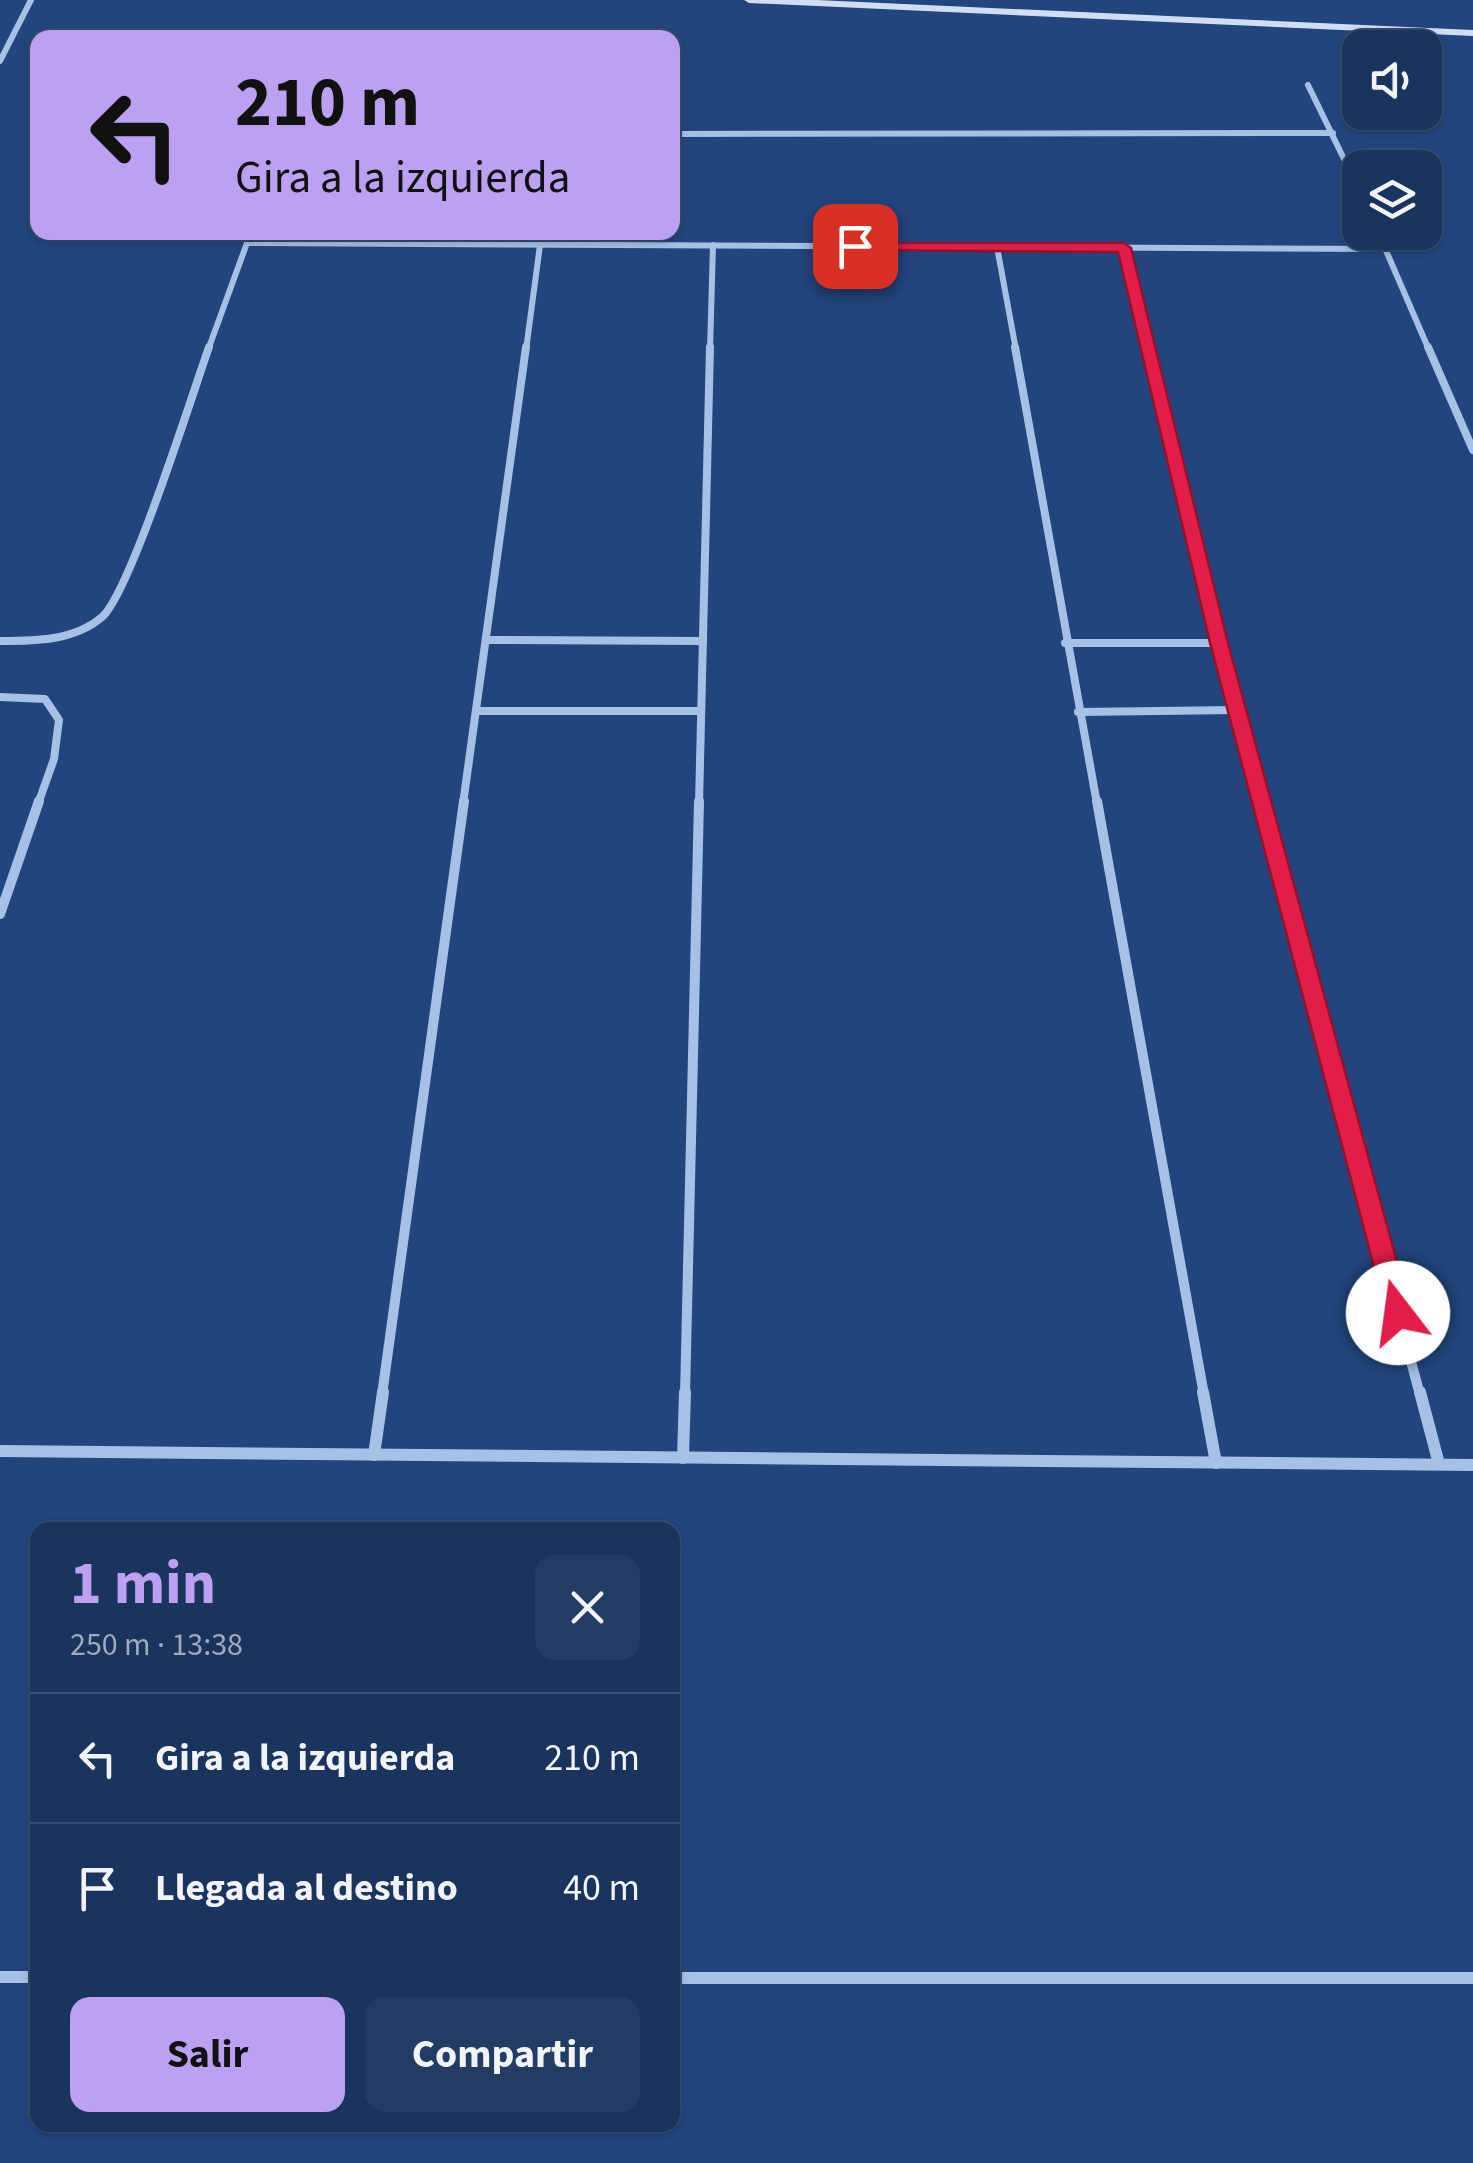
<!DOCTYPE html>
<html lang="es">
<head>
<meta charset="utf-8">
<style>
	:root { --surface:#1a345e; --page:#233c64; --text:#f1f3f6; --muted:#9faabc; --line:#384f73; --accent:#bca0f2 }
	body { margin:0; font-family:"Source Sans 3",sans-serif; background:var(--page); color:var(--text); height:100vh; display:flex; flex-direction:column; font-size:38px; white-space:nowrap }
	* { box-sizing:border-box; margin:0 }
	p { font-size:32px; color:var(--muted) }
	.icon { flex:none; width:55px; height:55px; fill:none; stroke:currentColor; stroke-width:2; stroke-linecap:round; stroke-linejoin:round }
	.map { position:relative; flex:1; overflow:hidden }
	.drawer { position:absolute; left:30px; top:1522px; width:650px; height:610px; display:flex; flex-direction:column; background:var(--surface); border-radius:20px; box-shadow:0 2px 8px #0004,0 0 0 2px var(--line) }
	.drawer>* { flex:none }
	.top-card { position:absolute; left:30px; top:30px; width:650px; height:210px; border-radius:20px; box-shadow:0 2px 8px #0004,0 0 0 2px var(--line); background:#bca0f2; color:#111; overflow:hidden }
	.fabs { position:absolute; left:1342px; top:30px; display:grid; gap:20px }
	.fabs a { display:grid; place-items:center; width:100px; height:100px; border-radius:20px; background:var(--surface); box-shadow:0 2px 8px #0004,0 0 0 2px var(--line); font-size:50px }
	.pin { position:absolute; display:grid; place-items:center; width:85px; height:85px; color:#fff; margin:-42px; border-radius:20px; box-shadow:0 5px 15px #0006 }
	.me { position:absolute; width:110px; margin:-55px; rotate:345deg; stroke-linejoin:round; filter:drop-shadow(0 0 8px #0008) }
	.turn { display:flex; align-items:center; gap:35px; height:210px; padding:0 40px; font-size:45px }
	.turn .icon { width:130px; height:130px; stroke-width:2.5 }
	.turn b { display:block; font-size:70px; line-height:85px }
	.round { display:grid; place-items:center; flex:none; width:105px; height:105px; border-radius:20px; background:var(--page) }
	.head { display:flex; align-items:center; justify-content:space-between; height:170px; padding:0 40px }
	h1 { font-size:60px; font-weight:700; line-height:75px; color:var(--accent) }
	.cta { display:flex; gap:20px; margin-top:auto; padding:20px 40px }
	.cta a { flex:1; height:115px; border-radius:20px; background:var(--accent); color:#111; font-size:40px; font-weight:700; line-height:115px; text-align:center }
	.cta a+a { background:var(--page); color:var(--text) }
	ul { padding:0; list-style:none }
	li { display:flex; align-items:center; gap:30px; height:130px; padding:0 40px; border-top:2px solid var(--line) }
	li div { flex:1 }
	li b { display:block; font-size:38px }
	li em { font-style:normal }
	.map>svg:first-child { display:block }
</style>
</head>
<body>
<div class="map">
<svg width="1473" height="2163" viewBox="0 0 1473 2163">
	<rect width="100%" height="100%" fill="#22457d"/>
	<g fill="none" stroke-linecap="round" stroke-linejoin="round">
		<!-- street-far3 -->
		<g stroke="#a6c0e6" stroke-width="6">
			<polyline points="0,61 31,0"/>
			<polyline points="1308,85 1360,192"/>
			<polyline points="672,134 1333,133"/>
			<polyline points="1378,232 1429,350"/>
			<polyline points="247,243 1385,249"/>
			<polyline points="997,247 1016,350"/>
			<polyline points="1124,247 1149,350"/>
			<polyline points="208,350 251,232"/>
			<polyline points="526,350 540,245"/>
			<polyline points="710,350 713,245"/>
		</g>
		<!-- street-far2 -->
		<g stroke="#a6c0e6" stroke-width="8">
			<polyline points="1015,347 1097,804"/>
			<polyline points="1148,347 1262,804"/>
			<polyline points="1428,347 1473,450"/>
			<polyline points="486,640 703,641"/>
			<path d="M0,641c35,0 74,0 102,-24 28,-24 90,-222 107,-270"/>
			<polyline points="1065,643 1219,643"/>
			<polyline points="0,697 45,699 59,720 54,759 38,804"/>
			<polyline points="476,711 701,711"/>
			<polyline points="1078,712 1237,710"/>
			<polyline points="463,804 526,347"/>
			<polyline points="699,804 710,347"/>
		</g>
		<!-- street-far1 -->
		<g stroke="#a6c0e6" stroke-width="10">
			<polyline points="1097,801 1204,1395"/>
			<polyline points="1261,801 1420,1395"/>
			<polyline points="0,914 39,801"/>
			<polyline points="382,1395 464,801"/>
			<polyline points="685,1395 699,801"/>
		</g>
		<!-- street -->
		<g stroke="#a6c0e6" stroke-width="12">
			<polyline points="1203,1392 1216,1463"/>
			<polyline points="1420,1392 1439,1464"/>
			<polyline points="0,1451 1473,1465"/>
			<polyline points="374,1455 383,1392"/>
			<polyline points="683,1458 685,1392"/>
			<polyline points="0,1977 38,1977"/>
			<polyline points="672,1978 1473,1978"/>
		</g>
		<!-- secondary -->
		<polygon fill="#d0def5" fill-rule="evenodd" points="744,0 817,0 1473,30 1473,36 749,3"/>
	</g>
	<!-- route -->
	<polygon fill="#e11d48" stroke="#92132f" stroke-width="2.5" points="850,243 1124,243 1131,248 1228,643 1411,1313 1407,1321 1398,1324 1386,1313 1210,643 1118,252 855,250"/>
</svg>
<div class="fabs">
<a><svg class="icon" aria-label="sound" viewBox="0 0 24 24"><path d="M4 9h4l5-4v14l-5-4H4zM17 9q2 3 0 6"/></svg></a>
<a><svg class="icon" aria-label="layers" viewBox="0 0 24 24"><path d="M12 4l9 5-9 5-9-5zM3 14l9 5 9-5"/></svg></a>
</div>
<div class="pin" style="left:855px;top:246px;background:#d93025"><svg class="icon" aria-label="arrive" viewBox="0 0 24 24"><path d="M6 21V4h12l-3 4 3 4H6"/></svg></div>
<svg class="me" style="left:1398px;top:1313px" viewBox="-20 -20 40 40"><circle r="19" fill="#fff"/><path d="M0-13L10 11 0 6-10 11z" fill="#e11d48"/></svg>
<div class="top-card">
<div class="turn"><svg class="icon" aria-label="left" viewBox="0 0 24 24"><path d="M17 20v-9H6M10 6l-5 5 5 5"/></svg><div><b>210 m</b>Gira a la izquierda</div></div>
</div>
<section class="drawer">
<div class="head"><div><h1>1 min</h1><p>250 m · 13:38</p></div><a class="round"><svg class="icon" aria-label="close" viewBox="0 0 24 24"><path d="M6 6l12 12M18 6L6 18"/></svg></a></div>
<ul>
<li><svg class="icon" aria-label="left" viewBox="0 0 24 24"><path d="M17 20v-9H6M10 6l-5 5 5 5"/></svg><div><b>Gira a la izquierda</b></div><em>210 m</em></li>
<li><svg class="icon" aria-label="arrive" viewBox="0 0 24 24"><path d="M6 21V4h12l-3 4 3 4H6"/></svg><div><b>Llegada al destino</b></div><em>40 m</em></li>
</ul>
<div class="cta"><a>Salir</a><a>Compartir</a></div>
</section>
</div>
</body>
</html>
